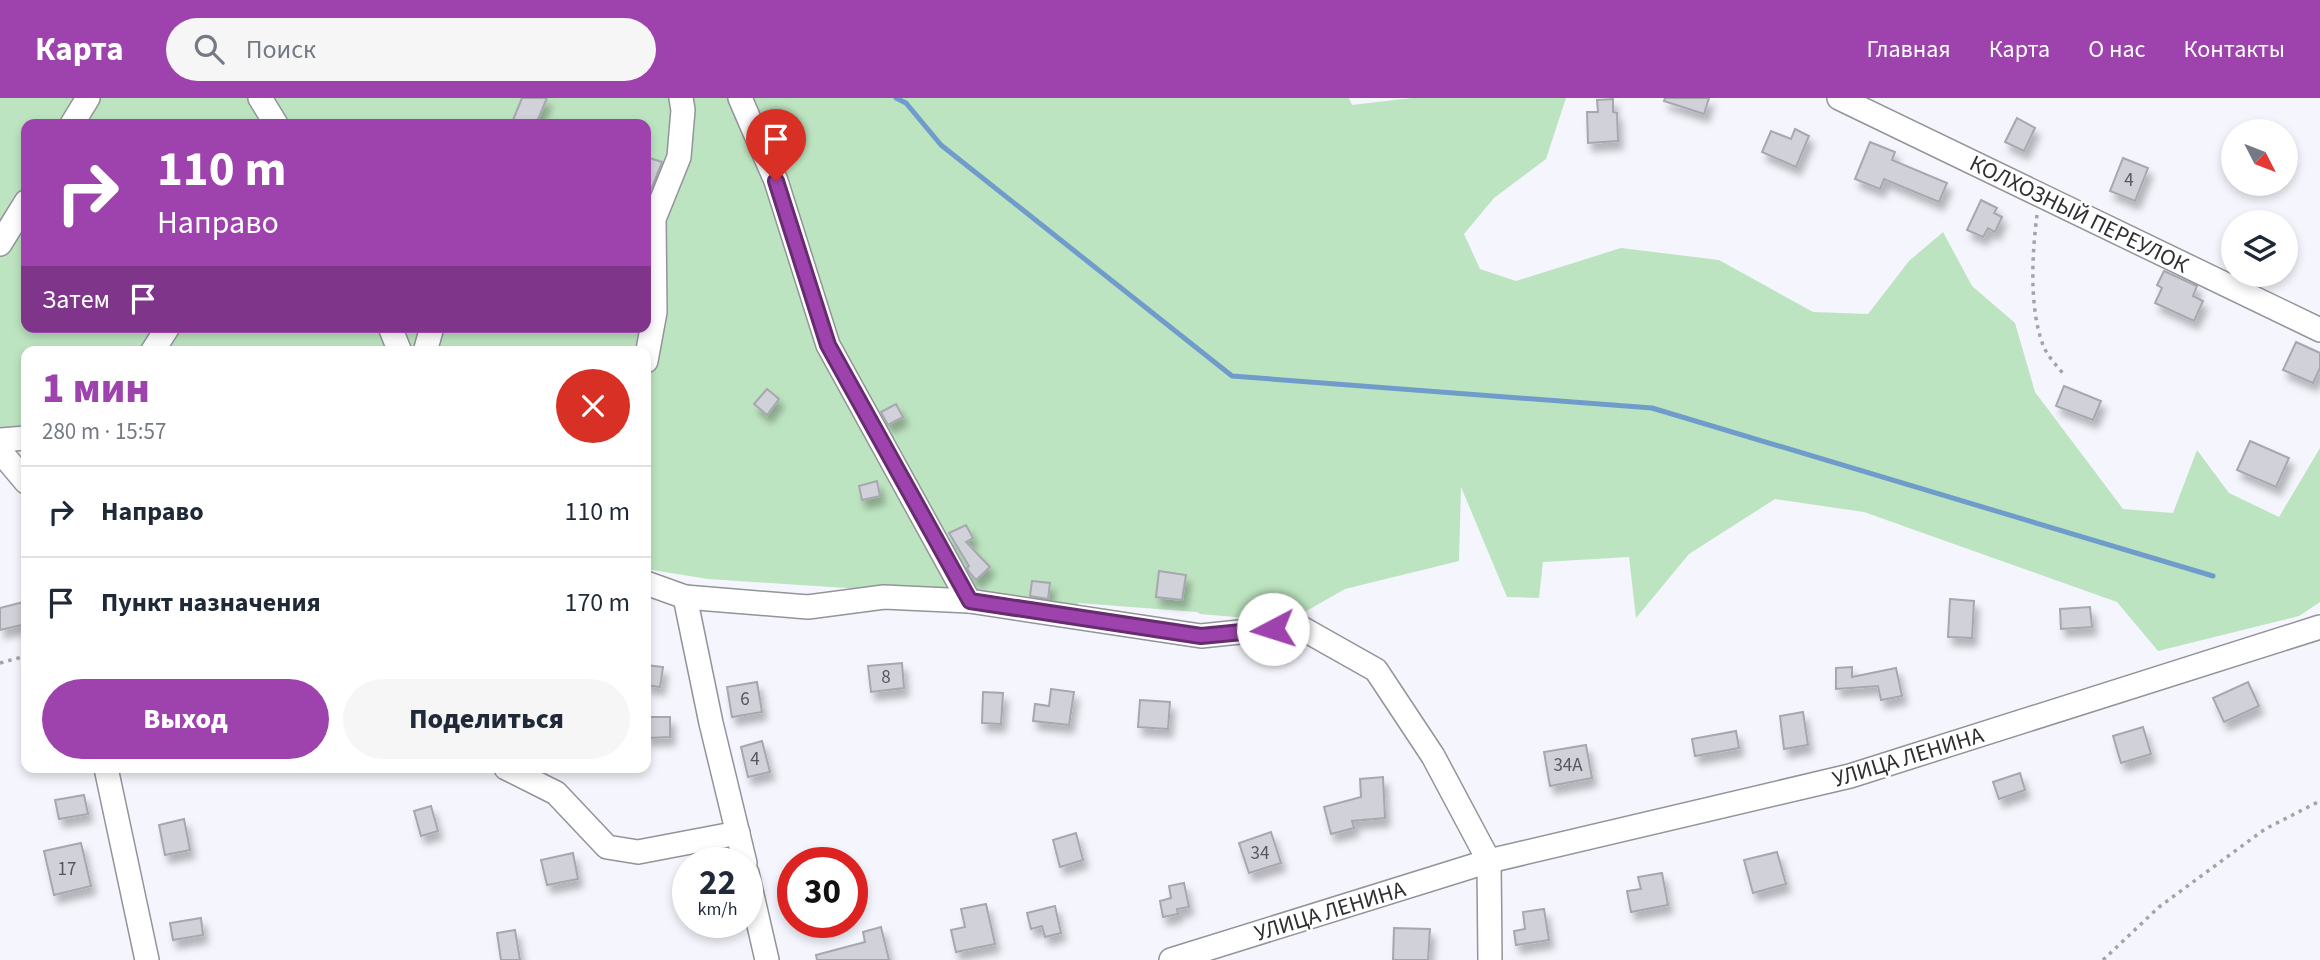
<!DOCTYPE html>
<html lang="ru">
<head>
<meta charset="utf-8">
<style>
	:root { --surface:#fff; --page:#f6f6f7; --text:#1f2937; --muted:#747a83; --line:#e0e1e3; --accent:#9e43ad }
	body { margin:0; font-family:"Source Sans 3",sans-serif; background:var(--page); color:var(--text); height:100vh; display:flex; flex-direction:column; font-size:26px; white-space:nowrap }
	* { box-sizing:border-box; margin:0 }
	p { font-size:23px; color:var(--muted) }
	.icon { flex:none; width:38px; height:38px; fill:none; stroke:currentColor; stroke-width:2; stroke-linecap:round; stroke-linejoin:round }
	.map { position:relative; flex:1; overflow:hidden }
	.details { position:absolute; left:21px; top:248px; width:630px; height:427px; display:flex; flex-direction:column; background:var(--surface); border-radius:14px; box-shadow:0 4px 10px #0003 }
	.details>* { flex:none }
	.guide { position:absolute; left:21px; top:21px; width:630px; height:214px; border-radius:14px; box-shadow:0 4px 10px #0003; background:#9e43ad; color:#fff; overflow:hidden }
	.needle { width:46px; rotate:132deg }
	.controls { position:absolute; left:2221px; top:21px; display:grid; gap:14px }
	.controls a { display:grid; place-items:center; width:77px; height:77px; border-radius:50%; background:var(--surface); box-shadow:0 4px 10px #0003; font-size:35px }
	.speed { position:absolute; left:672px; top:749px; display:flex; gap:14px; font-size:35px; font-weight:700; text-align:center }
	.speed>* { display:grid; place-content:center; width:91px; height:91px; border-radius:50%; background:var(--surface); box-shadow:0 4px 10px #0003; line-height:1 }
	.speed small { font-size:18px; font-weight:400 }
	.speed .limit { border:10px solid #d22; background:#fff; color:#111 }
	.pin { position:absolute; display:grid; place-items:center; width:60px; height:60px; color:#fff; margin:-72px -30px; border-radius:50% 50% 50% 0; rotate:-45deg; box-shadow:0 0 7px #0007 }
	.pin .icon { rotate:45deg }
	.me { position:absolute; width:77px; margin:-38px; rotate:265deg; stroke-linejoin:round; filter:drop-shadow(0 0 5px #0008) }
	.turn { display:flex; align-items:center; gap:24px; height:147px; padding:0 21px; font-size:32px }
	.turn .icon { width:91px; height:91px; stroke-width:2.5 }
	.turn b { display:block; font-size:49px; line-height:60px }
	.then { display:flex; align-items:center; height:66px; padding:0 21px; background:#0003; gap:14px; font-size:26px }
	.round { display:grid; place-items:center; flex:none; width:74px; height:74px; border-radius:37px; background:var(--page) }
	.headline { display:flex; align-items:center; justify-content:space-between; height:119px; padding:0 21px }
	h1 { font-size:42px; font-weight:800; line-height:52px; color:var(--accent) }
	.button { display:flex; gap:14px; margin-top:auto; padding:14px 21px }
	.button a { flex:1; height:80px; border-radius:42px; background:var(--accent); color:#fff; font-size:28px; font-weight:800; line-height:80px; text-align:center }
	.button a+a { background:var(--page); color:var(--text) }
	ul { padding:0; list-style:none }
	li { display:flex; align-items:center; gap:21px; height:91px; padding:0 21px; border-top:2px solid var(--line) }
	li div { flex:1 }
	li b { display:block; font-size:26px }
	li em { font-style:normal }
	header { display:flex; align-items:center; gap:42px; box-sizing:border-box; height:98px; padding:0 35px; background:var(--accent); color:#fff }
	header strong { font-size:33px }
	nav { display:flex; gap:38px; margin-inline-start:auto; font-size:24px }
	.search { width:490px; height:63px; background:var(--page); display:flex; align-items:center; gap:18px; box-sizing:border-box; padding:0 24px; border-radius:38px; color:var(--muted); font-size:26px }
	.map>svg:first-child { display:block }
</style>
</head>
<body>
<header>
<strong>Карта</strong>
<div class="search"><svg class="icon" aria-label="search" viewBox="0 0 24 24"><circle cx="10" cy="10" r="6"/><path d="M15 15l6 6"/></svg>Поиск</div>
<nav><a>Главная</a><a>Карта</a><a>О нас</a><a>Контакты</a></nav>
</header>
<div class="map">
<svg width="2320" height="862" viewBox="0 0 2320 862">
	<defs>
		<filter id="shadow"><feDropShadow dx="4.5" dy="8" stdDeviation="3.5" flood-color="#0004"/></filter>
	</defs>
	<rect width="100%" height="100%" fill="#f5f5fd"/>
	<!-- green -->
	<path fill="#bde4c0" fill-rule="evenodd" d="M0,0h1349l3,7 60,-7h154l-20,61 -52,39 -30,36 16,35 36,12 105,-33 98,12 94,52 55,2 41,-53 34,-29 29,54 43,37 20,69 88,117 50,4 24,-63 32,43 50,24 41,-69v154l-21,14 -141,35 -41,-49 -253,-90 -89,-13 -86,55 -53,64 -7,-61 -86,5 -4,36 -32,-1 -46,-110 -2,74 -114,28 -51,29 -23,-1 -13,2 -58,-5 -3,-2 -119,-9 -1,9 -16,-4 -2,-6 -351,-23 -62,-10v-217h-620v77l-26,4zM26,26h620v203h-620z"/>
	<g fill="none" stroke-linecap="round" stroke-linejoin="round">
		<!-- stream -->
		<polyline stroke="#709ccc" stroke-width="5" points="896,0 906,5 941,47 1232,278 1652,310 2213,478"/>
	</g>
	<!-- building -->
	<g fill="#d1d1d9" stroke="#a7a7af" stroke-width="2" filter="url(#shadow)">
		<polygon points="522,0 547,0 536,26 524,26 513,22"/>
		<polygon points="1665,0 1709,0 1704,16 1664,3"/>
		<polygon points="1613,1 1613,14 1617,15 1618,43 1588,45 1587,14 1598,14 1597,2"/>
		<polygon points="2017,20 2035,30 2024,53 2005,44"/>
		<polygon points="1795,31 1809,38 1796,69 1762,54 1771,33 1791,41"/>
		<polygon points="1870,44 1895,54 1892,62 1947,85 1939,104 1884,81 1880,91 1855,81"/>
		<polygon points="646,59 662,64 646,104"/>
		<polygon points="2123,60 2148,70 2135,103 2110,93"/>
		<polygon points="1981,102 1997,110 1994,115 2002,119 1995,134 1988,130 1983,139 1967,132"/>
		<polygon points="2164,173 2197,188 2193,198 2203,203 2194,223 2155,205 2162,190 2157,187"/>
		<polygon points="2296,244 2320,255 2320,270 2313,285 2283,272"/>
		<polygon points="2064,288 2101,303 2093,322 2056,308"/>
		<polygon points="767,291 779,301 767,317 754,306"/>
		<polygon points="896,306 903,319 888,327 881,314"/>
		<polygon points="2250,343 2289,360 2276,389 2237,372"/>
		<polygon points="877,383 880,398 862,402 859,388"/>
		<polygon points="966,427 973,440 966,444 990,469 976,482 969,474 967,470 969,468 949,435"/>
		<polygon points="1159,473 1186,477 1182,502 1156,499"/>
		<polygon points="1032,483 1050,485 1048,501 1030,498"/>
		<polygon points="1950,501 1974,503 1972,540 1948,539"/>
		<polygon points="23,504 26,526 0,532 0,510"/>
		<polygon points="2090,509 2092,529 2061,531 2060,511"/>
		<polygon points="902,565 904,590 871,594 868,568"/>
		<polygon points="646,567 663,569 660,589 646,587"/>
		<polygon points="1852,569 1852,579 1896,570 1902,598 1881,602 1878,588 1836,591 1836,570"/>
		<polygon points="757,584 762,614 732,619 727,589"/>
		<polygon points="2248,584 2259,608 2224,624 2213,600"/>
		<polygon points="1051,591 1074,594 1069,627 1033,623 1035,606 1049,608"/>
		<polygon points="983,594 1003,595 1001,626 982,625"/>
		<polygon points="1140,602 1170,604 1168,631 1138,629"/>
		<polygon points="1803,614 1808,647 1784,651 1780,618"/>
		<polygon points="646,619 670,619 670,639 646,640"/>
		<polygon points="2143,629 2151,656 2121,665 2113,638"/>
		<polygon points="1736,633 1739,650 1695,658 1692,641"/>
		<polygon points="762,643 770,674 748,679 741,649"/>
		<polygon points="1586,647 1592,680 1550,688 1544,654"/>
		<polygon points="2020,675 2025,692 1999,701 1993,684"/>
		<polygon points="1383,679 1385,720 1352,723 1354,730 1331,736 1324,709 1361,699 1360,681"/>
		<polygon points="84,697 88,716 59,721 55,702"/>
		<polygon points="431,708 438,733 421,738 414,713"/>
		<polygon points="184,721 190,752 165,757 159,727"/>
		<polygon points="1271,734 1281,765 1249,775 1239,745"/>
		<polygon points="1076,735 1083,762 1060,769 1053,742"/>
		<polygon points="81,745 91,788 54,797 44,753"/>
		<polygon points="1777,754 1786,786 1753,795 1744,762"/>
		<polygon points="573,755 578,781 547,787 541,762"/>
		<polygon points="1662,775 1668,807 1631,814 1627,793 1641,791 1638,779"/>
		<polygon points="1184,785 1189,809 1177,811 1178,816 1163,819 1160,803 1171,800 1169,788"/>
		<polygon points="986,806 995,846 956,854 951,832 965,829 961,811"/>
		<polygon points="1055,808 1061,835 1045,839 1042,828 1031,831 1027,815"/>
		<polygon points="1544,811 1549,842 1516,847 1514,833 1525,831 1523,814"/>
		<polygon points="201,820 203,837 173,842 170,825"/>
		<polygon points="881,829 889,862 817,862 816,857 865,844 863,834"/>
		<polygon points="1394,830 1430,831 1428,862 1393,862"/>
		<polygon points="515,832 520,862 501,862 497,835"/>
	</g>
	<g fill="none" stroke-linecap="round" stroke-linejoin="round">
		<!-- minor casing -->
		<g stroke="#93939a" stroke-width="26">
			<g id="minor">
				<polyline points="260,0 276,26"/>
				<polyline points="740,0 776,83 828,247 969,503"/>
				<polyline points="1839,0 2320,232"/>
				<polyline points="72,26 88,0"/>
				<polyline points="0,146 26,104"/>
				<polyline points="390,229 400,254"/>
				<polyline points="152,254 168,229"/>
				<polyline points="425,254 432,229"/>
				<polyline points="646,263 655,214 654,121 679,59 683,12 681,0"/>
				<polyline points="0,342 26,340"/>
				<polyline points="0,353 26,384"/>
				<polyline points="646,485 685,499 808,509 884,499 969,503 1201,538 1298,528 1376,572 1433,658 1489,763 1490,862"/>
				<polyline points="685,499 711,625 745,765"/>
				<polyline points="106,670 147,862"/>
				<polyline points="506,670 556,695 607,749 638,754 738,735"/>
				<polyline points="747,775 767,862"/>
				<polyline points="1171,862 1489,763 1850,678 2320,529"/>
			</g>
		</g>
		<!-- path -->
		<g stroke="#a3a3a9" stroke-width="3.5" stroke-dasharray="3.5 5" stroke-linecap="butt">
			<path d="M2037,117c-5,39 -8,93 6,130 4,11 15,22 22,31"/>
			<polyline points="0,565 26,558"/>
			<polyline points="2103,862 2159,809 2265,731 2320,703"/>
		</g>
		<!-- minor -->
		<use href="#minor" stroke="#fff" stroke-width="23"/>
	</g>
	<g fill="none" stroke-linecap="round" stroke-linejoin="round">
		<!-- route casing -->
		<g stroke="#672c70" stroke-width="18">
			<polyline id="route" points="776,83 828,247 970,503 1201,538 1273,531"/>
		</g>
		<!-- route -->
		<use href="#route" stroke="#9e43ad" stroke-width="12"/>
	</g>
	<g text-anchor="middle" dominant-baseline="central" stroke-width="5" stroke-linejoin="round" paint-order="stroke">
		<!-- number labels -->
		<g font-size="19" fill="#58585c">
			<text x="2129" y="82">4</text>
			<text x="886" y="579">8</text>
			<text x="745" y="601">6</text>
			<text x="755" y="661">4</text>
			<text x="1568" y="667">34А</text>
			<text x="1260" y="755">34</text>
			<text x="67" y="771">17</text>
		</g>
		<!-- street labels -->
		<g font-size="23" fill="#2f2f32" stroke="#fff">
			<text transform="translate(2079 116) rotate(26)">КОЛХОЗНЫЙ ПЕРЕУЛОК</text>
			<text transform="translate(1908 659) rotate(-17)">УЛИЦА ЛЕНИНА</text>
			<text transform="translate(1330 813) rotate(-17)">УЛИЦА ЛЕНИНА</text>
		</g>
	</g>
</svg>
<div class="controls">
<a><svg class="needle" viewBox="-14 -14 28 28"><path d="M0-13l5 13h-10z" fill="#e53935"/><path d="M0 13l5-13h-10z" fill="#747a83"/></svg></a>
<a><svg class="icon" aria-label="layers" viewBox="0 0 24 24"><path d="M12 4l9 5-9 5-9-5zM3 14l9 5 9-5"/></svg></a>
</div>
<div class="speed"><div>22<small>km/h</small></div><div class="limit">30</div></div>
<div class="pin" style="left:776px;top:83px;background:#d93025"><svg class="icon" aria-label="arrive" viewBox="0 0 24 24"><path d="M6 21V4h12l-3 4 3 4H6"/></svg></div>
<svg class="me" style="left:1273px;top:531px" viewBox="-20 -20 40 40"><circle r="19" fill="#fff"/><path d="M0-13L10 11 0 6-10 11z" fill="#9e43ad"/></svg>
<div class="guide">
<div class="turn"><svg class="icon" aria-label="right" viewBox="0 0 24 24"><path d="M7 20v-9h11M14 6l5 5-5 5"/></svg><div><b>110 m</b>Направо</div></div>
<div class="then">Затем<svg class="icon" aria-label="arrive" viewBox="0 0 24 24"><path d="M6 21V4h12l-3 4 3 4H6"/></svg></div>
</div>
<section class="details">
<div class="headline"><div><h1>1 мин</h1><p>280 m · 15:57</p></div><a class="round" style="background:#d93025;color:#fff"><svg class="icon" aria-label="close" viewBox="0 0 24 24"><path d="M6 6l12 12M18 6L6 18"/></svg></a></div>
<ul>
<li><svg class="icon" aria-label="right" viewBox="0 0 24 24"><path d="M7 20v-9h11M14 6l5 5-5 5"/></svg><div><b>Направо</b></div><em>110 m</em></li>
<li><svg class="icon" aria-label="arrive" viewBox="0 0 24 24"><path d="M6 21V4h12l-3 4 3 4H6"/></svg><div><b>Пункт назначения</b></div><em>170 m</em></li>
</ul>
<div class="button"><a>Выход</a><a>Поделиться</a></div>
</section>
</div>
</body>
</html>
